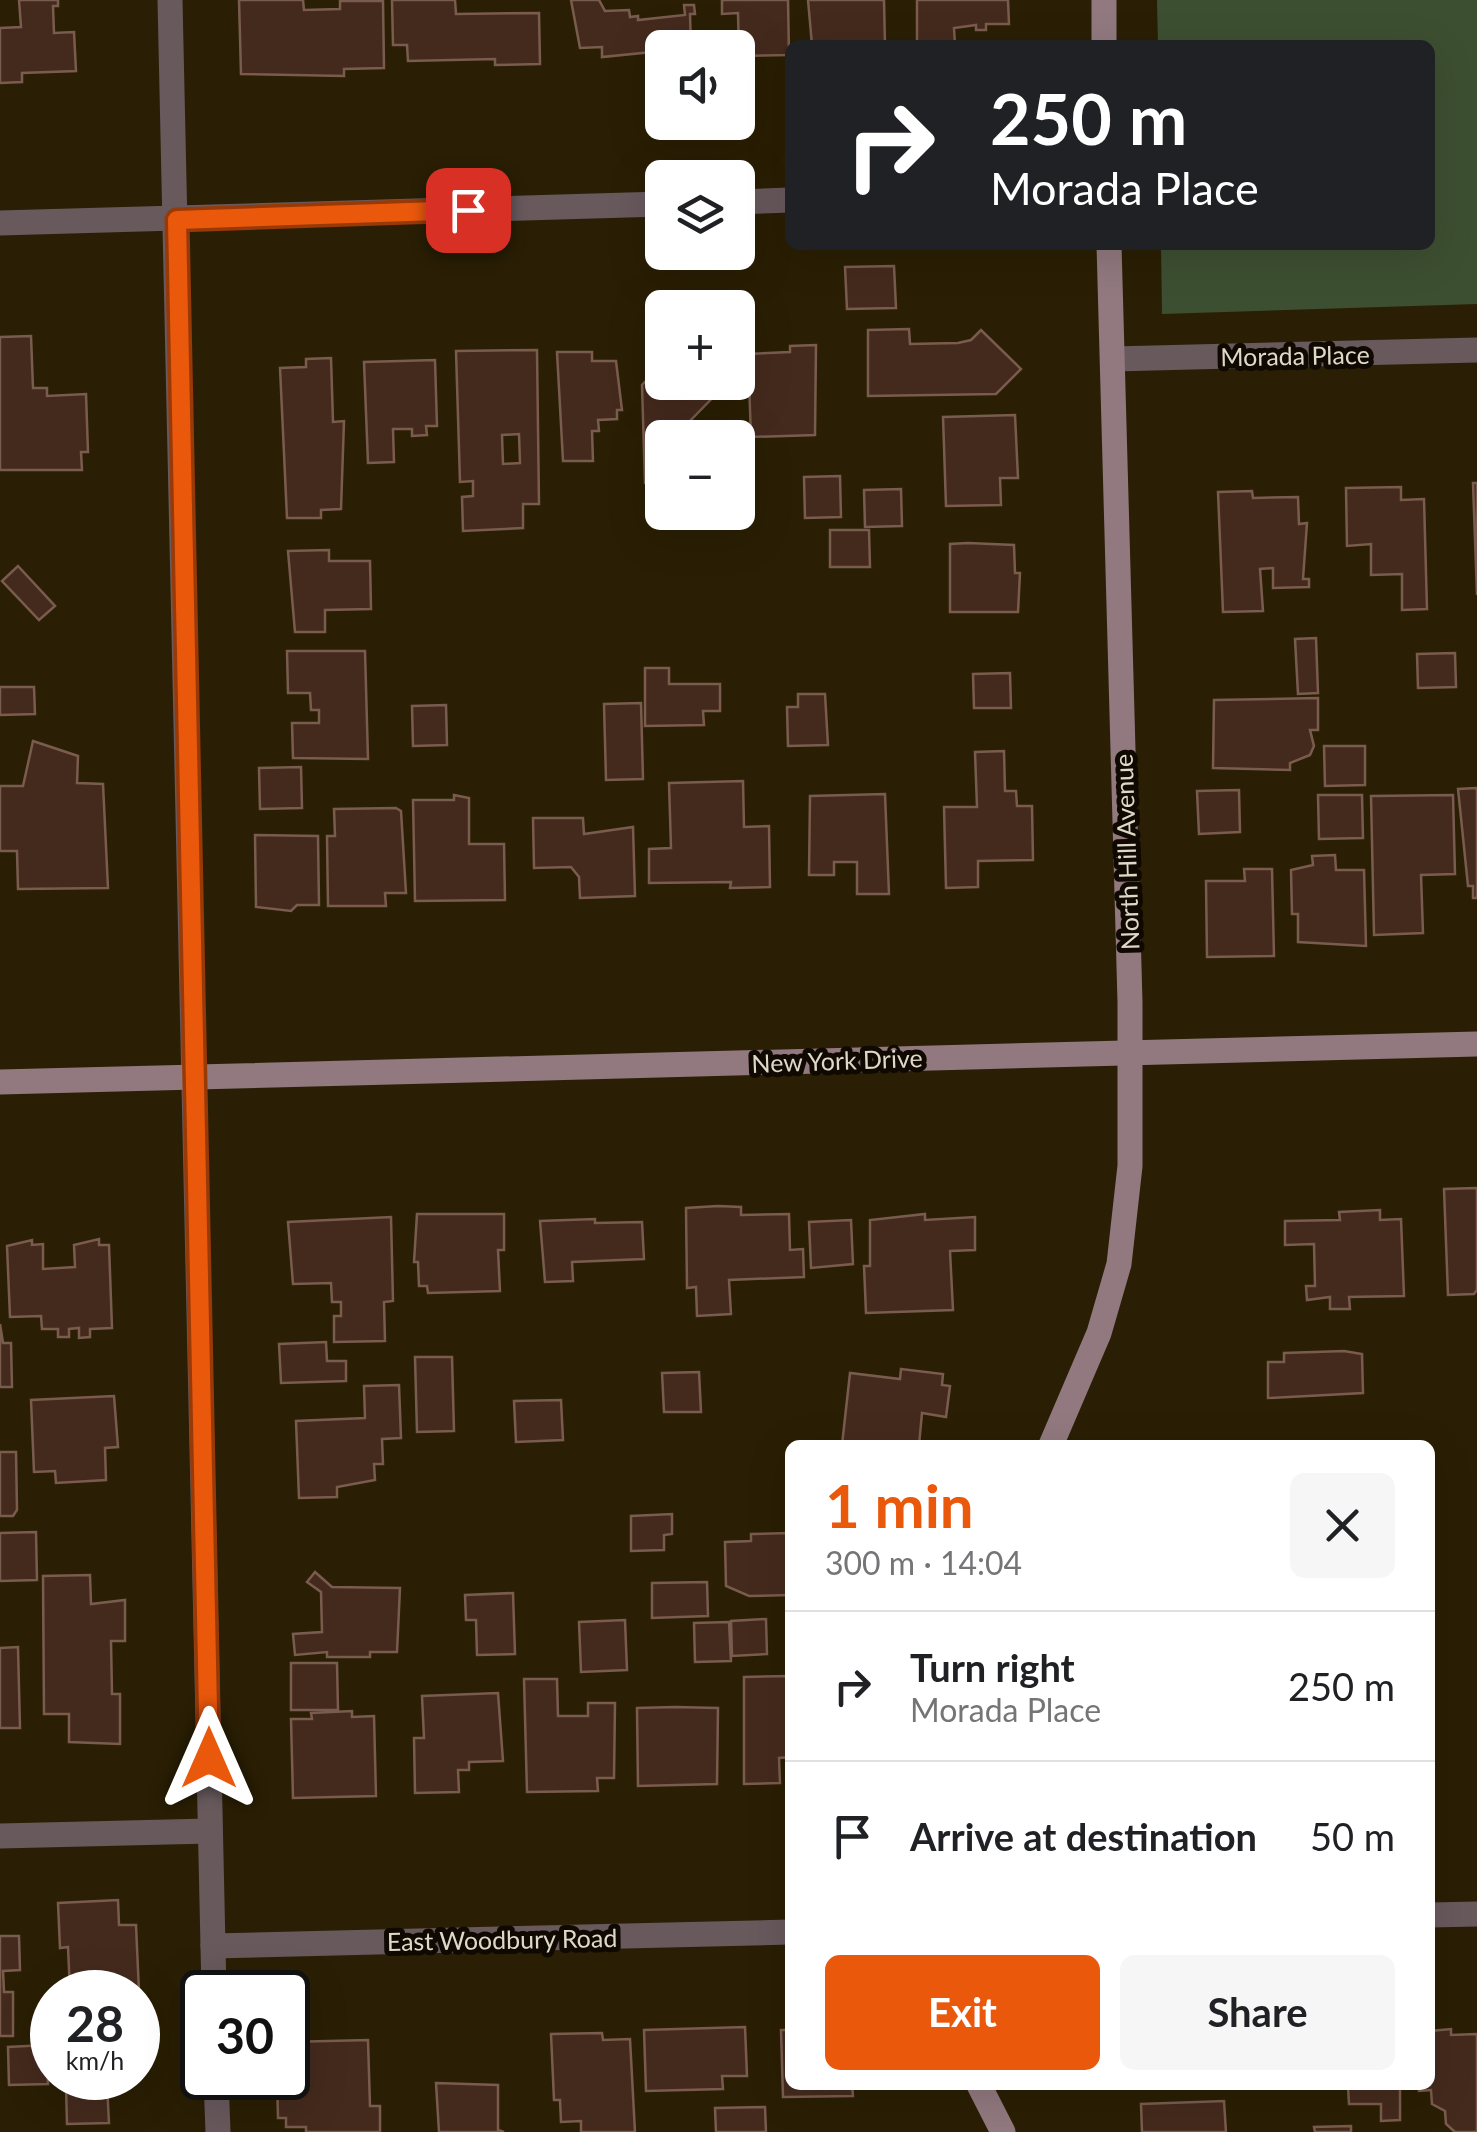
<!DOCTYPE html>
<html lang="en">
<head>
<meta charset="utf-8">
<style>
	:root { --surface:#fff; --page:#f6f6f6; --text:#202124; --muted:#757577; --line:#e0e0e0; --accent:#ea580c }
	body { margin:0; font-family:Lato,sans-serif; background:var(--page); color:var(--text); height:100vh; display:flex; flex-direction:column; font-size:38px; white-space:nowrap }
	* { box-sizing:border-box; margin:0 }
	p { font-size:32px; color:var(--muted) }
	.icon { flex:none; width:55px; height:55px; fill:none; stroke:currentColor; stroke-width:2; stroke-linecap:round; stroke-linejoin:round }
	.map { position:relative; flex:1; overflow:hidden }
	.sheet { position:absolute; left:785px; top:1440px; width:650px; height:650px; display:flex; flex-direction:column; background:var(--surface); border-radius:15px; box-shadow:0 10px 40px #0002 }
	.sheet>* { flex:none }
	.guide { position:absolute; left:785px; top:40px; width:650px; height:210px; border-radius:15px; box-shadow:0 10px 40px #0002; background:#202124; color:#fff; overflow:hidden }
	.controls { position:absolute; left:645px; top:30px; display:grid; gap:20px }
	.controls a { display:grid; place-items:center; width:110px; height:110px; border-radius:15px; background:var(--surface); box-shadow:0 10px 40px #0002; font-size:50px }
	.speed { position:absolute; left:30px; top:1970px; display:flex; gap:20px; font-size:50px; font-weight:700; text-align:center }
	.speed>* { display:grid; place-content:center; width:130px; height:130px; border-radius:50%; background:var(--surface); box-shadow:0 10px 40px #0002; line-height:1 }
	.speed small { font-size:25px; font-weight:400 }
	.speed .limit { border:5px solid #111; border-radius:15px; background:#fff; color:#111 }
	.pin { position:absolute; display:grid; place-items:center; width:85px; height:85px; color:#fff; margin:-42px; border-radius:20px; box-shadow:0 5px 15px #0006 }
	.me { position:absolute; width:110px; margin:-55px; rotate:0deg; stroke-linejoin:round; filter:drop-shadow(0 0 8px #0008) }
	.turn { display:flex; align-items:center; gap:35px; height:210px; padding:0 40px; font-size:45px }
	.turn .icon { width:130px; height:130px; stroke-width:2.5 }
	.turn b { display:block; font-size:70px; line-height:85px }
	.round { display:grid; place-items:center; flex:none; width:105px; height:105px; border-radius:15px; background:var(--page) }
	.head { display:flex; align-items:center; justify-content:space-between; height:170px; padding:0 40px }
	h1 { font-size:60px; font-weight:700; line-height:75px; color:var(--accent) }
	.primary-button { display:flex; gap:20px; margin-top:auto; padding:20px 40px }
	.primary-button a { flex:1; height:115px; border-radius:15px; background:var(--accent); color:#fff; font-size:40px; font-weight:700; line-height:115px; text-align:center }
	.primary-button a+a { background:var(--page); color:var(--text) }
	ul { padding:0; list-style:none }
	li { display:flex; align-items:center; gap:30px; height:150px; padding:0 40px; border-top:2px solid var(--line) }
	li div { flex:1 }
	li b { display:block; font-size:38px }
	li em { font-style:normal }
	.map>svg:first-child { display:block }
</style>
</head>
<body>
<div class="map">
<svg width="1477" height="2132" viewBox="0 0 1477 2132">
	<rect width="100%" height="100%" fill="#2a1f04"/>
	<!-- green -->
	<polygon fill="#3d4f31" points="1157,0 1477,0 1477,304 1162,314 1161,245 1430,245 1430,45 1158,45"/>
	<!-- building -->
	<g fill="#442a1d" stroke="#7a5c4e" stroke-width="2.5" fill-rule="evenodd">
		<polygon points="19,0 58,0 58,6 53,6 54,33 74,32 76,71 22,73 22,82 0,83 0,28 21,27"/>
		<polygon points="239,0 303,0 304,10 340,9 340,1 383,1 384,68 344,69 344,76 241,74"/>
		<polygon points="392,0 455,0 456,14 539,13 540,64 495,65 495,59 408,61 407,45 393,45"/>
		<polygon points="571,0 599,0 605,11 629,10 630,17 638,16 638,20 685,15 684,5 694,5 695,14 690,14 691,48 602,57 602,47 580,48"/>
		<polygon points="722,0 788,0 789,55 739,56 738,13 722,14"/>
		<polygon points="808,0 884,0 885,45 812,45"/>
		<polygon points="917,0 1008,0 1009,24 986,24 986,30 976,30 976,25 954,28 955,45 917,45"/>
		<polygon points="894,266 896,308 847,309 845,267"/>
		<polygon points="909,329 910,344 958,343 971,340 981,330 1021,369 996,394 868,396 868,330"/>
		<polygon points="31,336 33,388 47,388 47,396 86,394 88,452 81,452 82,470 0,470 0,337"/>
		<polygon points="816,345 815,435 751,437 748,354 790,352 790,346"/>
		<path d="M537,350l2,154h-16v24l-60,3 -1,-34 11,-1v-15l-13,1 -4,-131zM519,434l1,29 -17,1 -1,-29z"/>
		<polygon points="557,352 592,352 592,361 616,361 622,410 617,410 617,419 598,420 599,431 592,431 593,461 563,461"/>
		<polygon points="331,358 333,422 344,421 341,509 321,510 321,518 287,518 280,368 306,367 306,359"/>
		<polygon points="435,360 437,426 426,426 427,435 412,436 412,429 393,429 394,462 368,463 364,362"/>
		<polygon points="662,364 662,382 727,383 686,425 686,438 662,438 662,482 645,483 642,385"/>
		<polygon points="1015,415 1018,478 1000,478 1001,505 946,506 943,417"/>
		<polygon points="840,476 841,517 805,518 804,477"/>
		<polygon points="1473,483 1477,483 1477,595"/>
		<polygon points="1401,487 1401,500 1424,499 1427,609 1402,610 1402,574 1371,575 1371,544 1347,546 1346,488"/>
		<polygon points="901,489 902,526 865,527 864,490"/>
		<polygon points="1252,491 1253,498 1298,497 1299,524 1307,523 1303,579 1309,579 1309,587 1273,588 1273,568 1260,569 1263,611 1223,612 1218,492"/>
		<polygon points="830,530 869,530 870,567 830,567"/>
		<polygon points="968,543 1014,545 1015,573 1020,573 1018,612 950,612 950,544"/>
		<polygon points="329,550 329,561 370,561 371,609 325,610 325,632 295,632 288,551"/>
		<polygon points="18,566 55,606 39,620 2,581"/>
		<polygon points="1316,638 1318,693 1298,694 1295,639"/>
		<polygon points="287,651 365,651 368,759 293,758 292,723 319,723 319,710 311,710 310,693 288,693"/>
		<polygon points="1455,653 1456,687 1418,688 1417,654"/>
		<polygon points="645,668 669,668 669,684 720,684 720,711 703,711 704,725 645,726"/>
		<polygon points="1010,673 1011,708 974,708 973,674"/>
		<polygon points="0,687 34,687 35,714 0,715"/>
		<polygon points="798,694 825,694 828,745 788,746 787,707 798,707"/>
		<polygon points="1318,698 1318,730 1310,730 1314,746 1310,755 1290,763 1290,770 1213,768 1214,700"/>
		<polygon points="641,703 643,779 606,780 604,704"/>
		<polygon points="446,705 447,745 413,746 412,706"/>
		<polygon points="33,741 78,756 77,783 103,784 108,888 18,889 17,851 0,851 0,786 23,786"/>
		<polygon points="1324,746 1365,746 1365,785 1325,786"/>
		<polygon points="1004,751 1005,791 1016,791 1017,806 1032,806 1033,860 978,861 978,887 946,888 944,807 977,807 975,752"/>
		<polygon points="301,767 302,808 260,809 259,768"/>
		<polygon points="743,781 744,827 769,826 770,887 730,888 731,882 649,883 649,849 671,848 669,783"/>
		<polygon points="1477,788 1477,898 1473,898 1473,886 1468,886 1458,789"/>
		<polygon points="1239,790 1240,832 1199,834 1197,791"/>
		<polygon points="885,794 889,894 857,894 857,862 834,862 834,875 809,875 810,796"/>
		<polygon points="454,795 469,798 469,844 504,844 505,900 415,901 413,800 454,800"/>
		<polygon points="1318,795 1362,795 1363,838 1319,839"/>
		<polygon points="1453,795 1455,874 1421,875 1423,933 1374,935 1371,796"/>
		<polygon points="396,808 401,811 406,893 385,893 386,906 328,906 327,836 335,836 334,809"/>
		<polygon points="533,818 583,818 584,834 633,827 635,896 580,898 579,877 571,867 534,868"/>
		<polygon points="255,835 318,836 319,905 297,905 291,911 256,907"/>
		<polygon points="1335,855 1336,870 1364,870 1366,946 1298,942 1298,914 1292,914 1291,870 1313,865 1312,856"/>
		<polygon points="1244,869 1272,869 1274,956 1207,957 1206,881 1245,881"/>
		<polygon points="1477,1188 1477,1290 1474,1294 1448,1295 1444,1189"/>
		<polygon points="718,1206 741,1207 741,1215 789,1214 790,1250 803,1249 804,1277 729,1280 731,1314 697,1316 696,1287 687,1288 686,1208"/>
		<polygon points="1380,1210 1380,1220 1401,1219 1404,1296 1349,1297 1350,1309 1330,1309 1330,1297 1307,1300 1306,1286 1315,1286 1314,1244 1285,1245 1285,1221 1340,1220 1339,1212"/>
		<polygon points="417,1214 504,1214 504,1250 498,1250 500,1291 428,1293 427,1286 419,1286 418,1262 414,1262"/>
		<polygon points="925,1214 925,1220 975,1217 975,1250 950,1251 953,1310 866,1313 864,1266 870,1266 870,1220"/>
		<polygon points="391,1217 393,1301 384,1302 385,1341 334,1342 334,1316 341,1316 341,1302 332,1302 331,1283 293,1284 288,1222"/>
		<polygon points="595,1219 595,1223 642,1222 644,1259 572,1262 573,1281 545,1282 540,1221"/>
		<polygon points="851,1220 853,1264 811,1268 809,1222"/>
		<polygon points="99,1239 99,1245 109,1245 112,1328 90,1329 90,1337 79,1338 79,1328 69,1329 69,1337 58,1337 58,1329 42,1329 41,1316 10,1317 7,1246 32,1240 32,1245 43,1244 43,1269 75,1267 74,1245"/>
		<polygon points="0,1324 3,1343 11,1343 12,1387 0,1387"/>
		<polygon points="326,1342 327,1361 346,1361 346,1381 281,1383 279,1344"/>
		<polygon points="1344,1351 1362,1354 1363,1393 1268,1398 1268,1362 1284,1362 1284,1353"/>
		<polygon points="415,1357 452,1357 454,1431 417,1432"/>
		<polygon points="901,1369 943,1374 942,1385 950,1386 946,1417 922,1413 919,1445 842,1445 850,1373 900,1379"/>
		<polygon points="699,1372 701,1412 664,1412 662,1373"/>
		<polygon points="399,1385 401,1438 382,1439 383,1464 374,1464 375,1480 337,1487 337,1497 299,1498 296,1421 365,1418 364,1386"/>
		<polygon points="114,1396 118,1447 105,1448 106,1480 56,1483 55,1471 34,1472 31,1400"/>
		<polygon points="561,1400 563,1440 516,1442 514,1401"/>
		<polygon points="0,1452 16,1452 17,1510 13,1516 0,1516"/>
		<polygon points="672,1514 672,1534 664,1535 664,1550 631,1551 631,1516"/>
		<polygon points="36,1532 37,1580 0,1581 0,1533"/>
		<polygon points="790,1533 790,1595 749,1596 726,1586 725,1542 751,1541 751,1534"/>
		<polygon points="315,1572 332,1587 400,1588 397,1652 370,1652 370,1657 327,1657 327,1652 295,1655 293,1634 322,1632 321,1592 307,1582"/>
		<polygon points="90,1575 91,1604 125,1600 125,1641 111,1641 112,1694 120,1694 120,1744 69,1742 69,1714 44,1714 43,1576"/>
		<polygon points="707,1582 708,1616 652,1618 652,1583"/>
		<polygon points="513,1593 515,1654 477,1655 476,1620 466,1620 465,1595"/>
		<polygon points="766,1619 767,1654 732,1656 731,1621"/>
		<polygon points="625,1620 627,1670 581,1672 579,1622"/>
		<polygon points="729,1622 731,1661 695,1662 694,1623"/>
		<polygon points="18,1647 20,1728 0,1728 0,1648"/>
		<polygon points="291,1663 337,1663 338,1710 291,1710"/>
		<polygon points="790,1676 790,1757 779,1758 780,1783 744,1784 744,1677"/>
		<polygon points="524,1679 557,1679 558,1716 588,1716 588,1703 615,1703 614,1778 597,1778 598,1791 527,1792"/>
		<polygon points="498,1693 503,1761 469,1762 469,1770 458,1770 459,1792 415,1793 414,1738 424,1738 422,1696"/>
		<polygon points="675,1707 718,1708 717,1784 638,1786 637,1708"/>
		<polygon points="352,1711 352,1717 374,1716 376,1796 293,1798 291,1719 312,1719 311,1713"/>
		<polygon points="118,1900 119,1925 136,1925 141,2036 138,2036 138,1992 70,1992 68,1947 60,1948 58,1903"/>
		<polygon points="0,1936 19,1936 20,1970 3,1971 4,1992 13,1992 13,2036 0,2036"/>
		<polygon points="745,2027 747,2076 722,2076 723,2089 646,2091 644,2030"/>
		<polygon points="1451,2029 1451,2035 1477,2034 1477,2132 1455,2132 1446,2124 1445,2111 1432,2104 1431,2090 1419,2091 1419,2085 1430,2085 1430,2031"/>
		<polygon points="781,2030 790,2030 790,2085 852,2085 853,2096 783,2097"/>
		<polygon points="602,2033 603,2040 630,2039 635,2132 581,2132 581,2121 561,2122 560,2100 554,2100 551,2034"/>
		<polygon points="368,2040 370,2106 380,2106 380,2132 306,2132 306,2127 286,2127 286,2118 278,2118 277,2078 288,2078 288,2042"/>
		<polygon points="46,2045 48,2084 9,2085 8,2047"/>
		<polygon points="436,2083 498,2085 498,2130 504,2132 439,2132"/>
		<polygon points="107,2084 109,2123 67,2124 66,2086"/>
		<polygon points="1332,2085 1400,2085 1400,2120 1381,2121 1381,2104 1349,2104 1348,2087"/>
		<polygon points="1224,2101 1226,2132 1142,2132 1141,2104"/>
		<polygon points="765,2107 766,2132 716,2132 715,2108"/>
		<polygon points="1351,2126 1351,2132 1315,2132 1314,2127"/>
	</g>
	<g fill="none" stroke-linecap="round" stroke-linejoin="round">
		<!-- street -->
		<g stroke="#68595d" stroke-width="25">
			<polyline points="170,0 214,1992"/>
			<polyline points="738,202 790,200"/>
			<polyline points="0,223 662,204"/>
			<polyline points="1113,359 1477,350"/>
			<polyline points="0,1836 210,1831"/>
			<polyline points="1430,1915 1477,1914"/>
			<polyline points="213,1946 790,1932"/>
			<polyline points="216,2078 218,2132"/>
		</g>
		<!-- secondary -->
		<g stroke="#91797f" stroke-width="25">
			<polyline points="1104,0 1104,45"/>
			<polyline points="0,1082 1477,1044"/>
			<polyline points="1051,1445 1099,1333 1119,1264 1130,1166 1130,1002 1109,245"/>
			<polyline points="979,2085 1003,2132"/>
		</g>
	</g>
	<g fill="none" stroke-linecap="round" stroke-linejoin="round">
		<!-- route casing -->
		<g stroke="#983908" stroke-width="25">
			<polyline id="route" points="209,1758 177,220 468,210"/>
		</g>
		<!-- route -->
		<use href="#route" stroke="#ea580c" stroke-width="18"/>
	</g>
	<g text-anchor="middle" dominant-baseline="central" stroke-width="10" stroke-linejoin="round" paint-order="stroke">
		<!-- street labels -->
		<g font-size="25" fill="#dfd8c8" stroke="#0f0902">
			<text transform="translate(1295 355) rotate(-1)">Morada Place</text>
			<text transform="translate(1126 852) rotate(-92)">North Hill Avenue</text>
			<text transform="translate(837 1060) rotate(-2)">New York Drive</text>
			<text transform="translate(502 1939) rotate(-1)">East Woodbury Road</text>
		</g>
	</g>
</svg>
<div class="controls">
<a><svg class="icon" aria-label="sound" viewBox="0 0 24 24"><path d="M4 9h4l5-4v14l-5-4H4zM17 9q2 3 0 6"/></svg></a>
<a><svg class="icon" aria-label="layers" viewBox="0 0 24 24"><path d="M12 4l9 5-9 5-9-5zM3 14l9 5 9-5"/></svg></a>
<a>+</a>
<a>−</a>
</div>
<div class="speed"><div>28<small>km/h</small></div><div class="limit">30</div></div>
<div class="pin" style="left:468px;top:210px;background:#d93025"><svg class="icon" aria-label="arrive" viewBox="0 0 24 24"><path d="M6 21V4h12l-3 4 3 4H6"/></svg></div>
<svg class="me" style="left:209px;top:1758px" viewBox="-20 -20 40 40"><path d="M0-17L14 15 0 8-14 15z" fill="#ea580c" stroke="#fff" stroke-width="4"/></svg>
<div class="guide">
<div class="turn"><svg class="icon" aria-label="right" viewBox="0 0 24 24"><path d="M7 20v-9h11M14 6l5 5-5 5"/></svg><div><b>250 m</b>Morada Place</div></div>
</div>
<section class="sheet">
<div class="head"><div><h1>1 min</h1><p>300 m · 14:04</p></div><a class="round"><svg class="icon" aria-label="close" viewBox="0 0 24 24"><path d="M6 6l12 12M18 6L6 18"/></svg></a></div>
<ul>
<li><svg class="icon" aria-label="right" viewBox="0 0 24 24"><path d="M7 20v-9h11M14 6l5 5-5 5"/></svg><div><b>Turn right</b><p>Morada Place</p></div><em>250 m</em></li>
<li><svg class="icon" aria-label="arrive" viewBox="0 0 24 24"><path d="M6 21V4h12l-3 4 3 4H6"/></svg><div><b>Arrive at destination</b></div><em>50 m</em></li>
</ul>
<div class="primary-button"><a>Exit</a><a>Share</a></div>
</section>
</div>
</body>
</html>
